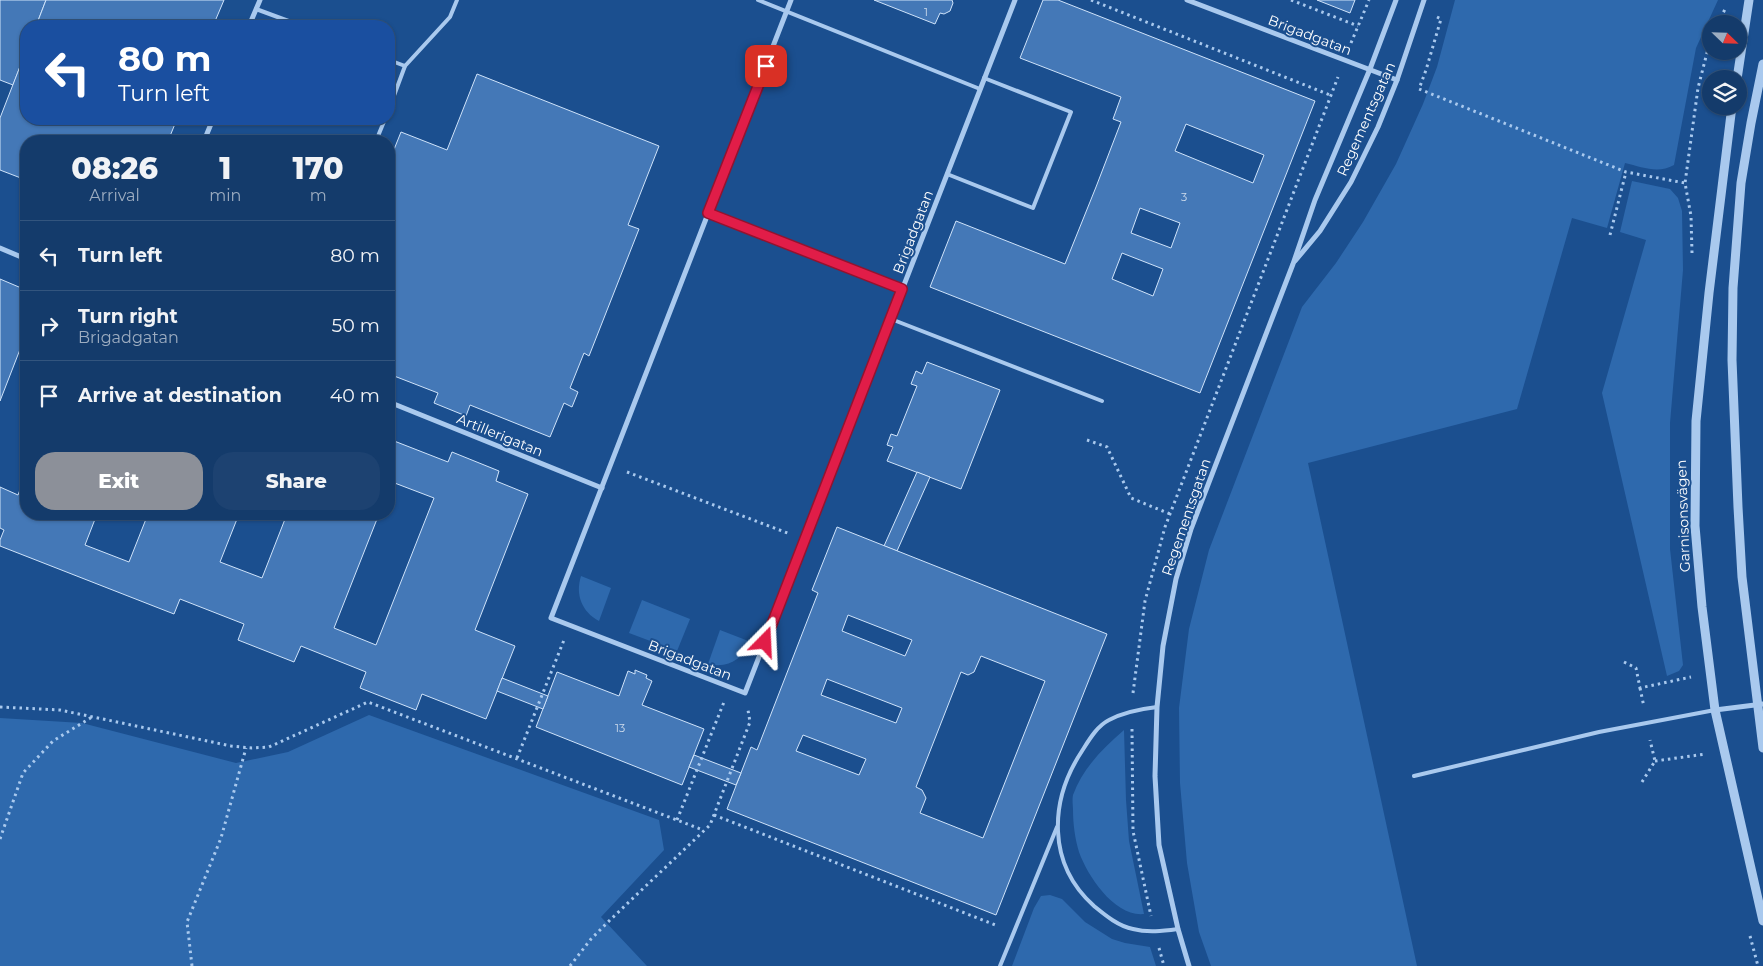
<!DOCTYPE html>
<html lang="en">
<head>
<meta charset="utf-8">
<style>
	:root { --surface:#143b6b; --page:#1d4271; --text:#f1f3f6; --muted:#9dadc1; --line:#33557e; --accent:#8c9099 }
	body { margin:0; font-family:Montserrat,sans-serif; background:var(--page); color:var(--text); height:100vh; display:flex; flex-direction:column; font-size:19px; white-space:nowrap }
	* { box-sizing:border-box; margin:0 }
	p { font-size:16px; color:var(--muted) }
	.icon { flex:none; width:28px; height:28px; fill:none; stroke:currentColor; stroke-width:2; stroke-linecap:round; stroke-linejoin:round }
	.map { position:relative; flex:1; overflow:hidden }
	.side { position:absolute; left:20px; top:135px; width:375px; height:385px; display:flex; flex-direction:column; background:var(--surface); border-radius:20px; box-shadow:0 1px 4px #0004,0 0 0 1px var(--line) }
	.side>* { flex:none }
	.hud { position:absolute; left:20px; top:20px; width:375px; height:105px; border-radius:20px; box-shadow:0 1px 4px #0004,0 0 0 1px var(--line); background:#1a4fa0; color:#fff; overflow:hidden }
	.needle { width:32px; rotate:113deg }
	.fabs { position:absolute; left:1702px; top:15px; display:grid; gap:10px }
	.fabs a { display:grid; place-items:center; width:45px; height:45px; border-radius:50%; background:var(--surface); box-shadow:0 1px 4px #0004,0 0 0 1px var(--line); font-size:25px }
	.pin { position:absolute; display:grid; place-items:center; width:42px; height:42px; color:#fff; margin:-21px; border-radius:10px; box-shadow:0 2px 8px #0006 }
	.me { position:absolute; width:55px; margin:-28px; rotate:21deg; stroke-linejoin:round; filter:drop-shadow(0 0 4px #0008) }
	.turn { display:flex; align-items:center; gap:18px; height:105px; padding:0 15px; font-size:22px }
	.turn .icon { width:65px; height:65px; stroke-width:2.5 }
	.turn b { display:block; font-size:35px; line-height:42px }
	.eta { display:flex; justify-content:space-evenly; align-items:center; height:85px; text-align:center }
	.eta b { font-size:30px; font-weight:800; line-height:35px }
	.action { display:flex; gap:10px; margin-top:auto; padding:10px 15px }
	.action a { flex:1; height:58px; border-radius:20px; background:var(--accent); color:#fff; font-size:20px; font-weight:800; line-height:58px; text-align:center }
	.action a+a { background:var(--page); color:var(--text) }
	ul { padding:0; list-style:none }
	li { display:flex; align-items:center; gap:15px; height:70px; padding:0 15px; border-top:1px solid var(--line) }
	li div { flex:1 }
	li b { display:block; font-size:19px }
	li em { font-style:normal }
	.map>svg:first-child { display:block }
</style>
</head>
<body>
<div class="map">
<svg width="1763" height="966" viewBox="0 0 1763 966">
	<rect width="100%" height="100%" fill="#1b4f8f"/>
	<!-- green -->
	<g fill="#2e69ad">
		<path d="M1455,0h263l-22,48 -22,117c-16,9 -32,2 -49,-2l-18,65 -35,-10 -55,191 -209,54 109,503h-206l-12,-34 -12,-69 -7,-80 -1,-75 10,-79 20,-79 93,-243 34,-44 27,-41 33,-58 27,-60 14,-37z"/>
		<polygon points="1632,181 1670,189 1678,198 1682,211 1683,270 1670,423 1670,549 1683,665 1679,671 1667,676 1602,393 1646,240 1620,232"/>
		<path d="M581,576l30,12 -12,33c-17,-9 -24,-26 -18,-45z"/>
		<polygon points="642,600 690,619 677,651 629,633"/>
		<path d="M720,630l31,12c-10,17 -22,27 -43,22z"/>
		<polygon points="369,715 659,820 664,850 601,917 647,966 0,966 0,718 82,723 236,763 288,752"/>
		<path d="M1124,730l2,70 3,41 15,73c-29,3 -56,-37 -65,-62 -4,-13 -6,-28 -6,-42 0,-4 -1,-10 0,-15 10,-27 30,-47 51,-65z"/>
		<polygon points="1050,895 1062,899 1085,922 1112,939 1125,943 1150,947 1156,966 1012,966 1034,908 1041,896"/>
	</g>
	<!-- building -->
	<g fill="#4478b7" stroke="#cfe3fa" fill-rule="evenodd">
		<polygon points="0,0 46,0 36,26 26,26 26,51 13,85 0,80"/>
		<polygon points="46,0 224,0 213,26 36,26"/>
		<polygon points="874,0 952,0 953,3 950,11 944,14 940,13 935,24"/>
		<path d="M1043,0h15l257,101 -115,292 -270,-106 26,-66 109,43 31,-77 25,-65 -8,-3 8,-22 -101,-39zM1186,124l78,31 -11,28 -78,-32zM1140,208l40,15 -9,25 -40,-15zM1122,253l41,16 -10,27 -41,-17z"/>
		<polygon points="1317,0 1355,0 1350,13"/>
		<polygon points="26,51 26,119 177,119 168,141 26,141 26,180 0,170 0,118"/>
		<polygon points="477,74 659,146 628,225 639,229 589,356 584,353 570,388 578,392 572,407 564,403 550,437 470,405 466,416 434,403 438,393 389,374 389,162 401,132 447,150"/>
		<polygon points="0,279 26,290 26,334 0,401"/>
		<polygon points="927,362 1000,390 961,489 887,461 893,447 887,445 891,434 897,436 917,386 911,384 916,371 922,374"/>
		<polygon points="389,439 448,462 452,452 499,471 496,481 528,494 475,630 515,646 486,719 422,694 416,710 360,688 366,672 301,646 294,662 238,640 244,624 180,599 174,614 0,546 0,540 4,530 0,528 0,487 18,495 26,474 26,514 97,514 85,545 129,562 148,514 239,514 220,562 262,578 287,514 379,514 334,628 376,645 434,498 392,482 389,490"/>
		<polygon points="917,472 930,477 897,551 884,546"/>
		<path d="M837,527l270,107 -111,281 -269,-106 24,-62 6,3 61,-157 -6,-3zM848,615l64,25 -7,16 -63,-25zM981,656l64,25 -62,157 -63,-25 6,-15 -4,-8 -6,-3 45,-115 7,3 6,-3zM827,679l75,29 -6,15 -75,-28zM803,735l63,24 -7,16 -63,-24z"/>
		<polygon points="635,670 647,675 646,678 652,681 642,705 704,729 682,785 536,727 557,672 619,696 628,671 635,674"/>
		<polygon points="502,678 548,696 543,709 497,691"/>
		<polygon points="694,755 741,773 736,785 689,767"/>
	</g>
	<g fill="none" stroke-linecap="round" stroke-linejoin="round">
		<!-- path -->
		<g stroke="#a9c9ee" stroke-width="3" stroke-dasharray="2.5 4" stroke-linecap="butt">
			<polyline points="1091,0 1330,95"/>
			<polyline points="1291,0 1358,26"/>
			<polyline points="1437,17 1441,19 1426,70 1419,89 1626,172 1685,183"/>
			<polyline points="1718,24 1726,7"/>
			<polyline points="1351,43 1369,0"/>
			<polyline points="1610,235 1626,172"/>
			<polyline points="1692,253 1691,216 1685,183 1698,88 1711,37"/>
			<polyline points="1087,440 1107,447 1131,498 1170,514"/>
			<polyline points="627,472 790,534"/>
			<polyline points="1624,662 1636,668 1640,688 1691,677"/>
			<polyline points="1640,688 1644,707"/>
			<polyline points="1133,693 1145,601 1165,527 1338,77"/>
			<polyline points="0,707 60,710 231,746 252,748 269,747 368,702 703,830"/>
			<polyline points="1132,729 1133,831 1151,916"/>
			<polyline points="517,758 564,640"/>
			<polyline points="1655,761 1706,754"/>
			<polyline points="1642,782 1655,761 1650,740"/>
			<polyline points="714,815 998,926"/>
			<polyline points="677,820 724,702"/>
			<polyline points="0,839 23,773 53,741 92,717"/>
			<polyline points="1750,936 1758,966"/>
			<polyline points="1159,948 1164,966"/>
			<polyline points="192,966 187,922 221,838 246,748"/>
			<polyline points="570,966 591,939 610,920 710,825 750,722 748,710"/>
		</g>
		<!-- service -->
		<g stroke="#a9c9ee" stroke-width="4">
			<polyline points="758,0 980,89"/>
			<polyline points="256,9 302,26"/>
			<polyline points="389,60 405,66 450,17 457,0"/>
			<polyline points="389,109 405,66"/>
			<polyline points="376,141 385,119"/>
			<polyline points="947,174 1033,208 1071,112 984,78"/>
			<polyline points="708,213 902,289"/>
			<polyline points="891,319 1102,401"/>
			<path d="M1157,707c-17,2 -33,5 -48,13 -12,6 -20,20 -27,31 -33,50 -35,113 12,155 11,9 24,20 39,23 15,4 30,2 45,0"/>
			<polyline points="1414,776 1599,732 1715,710"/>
			<polyline points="1000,966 1057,827"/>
		</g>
		<!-- minor -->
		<g stroke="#a9c9ee" stroke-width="5">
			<polyline points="791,0 551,618 745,693 1015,0"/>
			<polyline points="1187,0 1397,80"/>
			<polyline points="249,26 260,0"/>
			<polyline points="204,141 213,119"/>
			<polyline points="0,248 26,259"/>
			<polyline points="1295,261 1320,231 1351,182 1378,127 1397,80 1424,0"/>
			<polyline points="389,402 602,488"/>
			<polyline points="1715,710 1763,704"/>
			<polyline points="1189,966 1178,929 1159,845 1155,776 1157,707 1163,646 1176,579 1191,529 1293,264 1315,200 1370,69 1396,0"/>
		</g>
		<!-- tertiary -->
		<g stroke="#a9c9ee" stroke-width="9">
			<polyline points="1763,64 1751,123 1741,183 1733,288 1732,360 1738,507 1742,577 1763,748"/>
			<polyline points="1737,79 1749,0"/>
			<polyline points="1732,106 1709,293 1696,421 1695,526 1702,607 1715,710 1763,921"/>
		</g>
	</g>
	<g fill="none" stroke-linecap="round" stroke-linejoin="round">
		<!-- route casing -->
		<g stroke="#92132f" stroke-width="12">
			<polyline id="route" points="765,642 902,289 708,213 766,66"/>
		</g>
		<!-- route -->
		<use href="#route" stroke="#e11d48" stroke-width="9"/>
	</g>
	<g text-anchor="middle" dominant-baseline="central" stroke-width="4" stroke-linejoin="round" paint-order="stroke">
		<!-- number labels -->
		<g font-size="11" fill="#d0dded">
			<text x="926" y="12">1</text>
			<text x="1184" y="197">3</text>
			<text x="620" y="728">13</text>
		</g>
		<!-- street labels -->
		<g font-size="14" fill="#fff" stroke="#1b4f8f">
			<text transform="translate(1310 35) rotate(21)">Brigadgatan</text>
			<text transform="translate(1366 119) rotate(-66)">Regementsgatan</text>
			<text transform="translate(913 232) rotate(-69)">Brigadgatan</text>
			<text transform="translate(500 435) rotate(22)">Artillerigatan</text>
			<text transform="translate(1683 516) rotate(-92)">Garnisonsvägen</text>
			<text transform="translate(1186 517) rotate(-71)">Regementsgatan</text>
			<text transform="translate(690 660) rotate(21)">Brigadgatan</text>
		</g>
	</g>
</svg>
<div class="fabs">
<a><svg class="needle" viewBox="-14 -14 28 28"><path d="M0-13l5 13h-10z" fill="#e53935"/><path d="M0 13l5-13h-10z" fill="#9dadc1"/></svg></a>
<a><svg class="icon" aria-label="layers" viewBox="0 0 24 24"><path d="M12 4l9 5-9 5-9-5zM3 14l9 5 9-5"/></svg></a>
</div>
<div class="pin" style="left:766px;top:66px;background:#d93025"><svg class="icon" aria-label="arrive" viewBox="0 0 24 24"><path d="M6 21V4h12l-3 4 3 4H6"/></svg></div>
<svg class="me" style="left:765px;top:642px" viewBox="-20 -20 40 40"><path d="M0-17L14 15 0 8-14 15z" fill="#e11d48" stroke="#fff" stroke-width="4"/></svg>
<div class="hud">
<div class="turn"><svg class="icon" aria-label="left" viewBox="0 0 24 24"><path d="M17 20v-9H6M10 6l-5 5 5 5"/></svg><div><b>80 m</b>Turn left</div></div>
</div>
<section class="side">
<div class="eta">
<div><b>08:26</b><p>Arrival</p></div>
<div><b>1</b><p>min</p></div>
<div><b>170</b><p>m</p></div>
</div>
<ul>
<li><svg class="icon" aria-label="left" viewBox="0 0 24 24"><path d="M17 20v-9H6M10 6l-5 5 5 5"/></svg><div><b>Turn left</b></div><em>80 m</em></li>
<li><svg class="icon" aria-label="right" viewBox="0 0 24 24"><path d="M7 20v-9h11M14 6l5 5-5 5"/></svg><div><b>Turn right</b><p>Brigadgatan</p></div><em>50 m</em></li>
<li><svg class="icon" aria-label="arrive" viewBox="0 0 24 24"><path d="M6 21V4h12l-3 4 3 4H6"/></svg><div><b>Arrive at destination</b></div><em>40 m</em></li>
</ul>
<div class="action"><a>Exit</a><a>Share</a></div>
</section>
</div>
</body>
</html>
